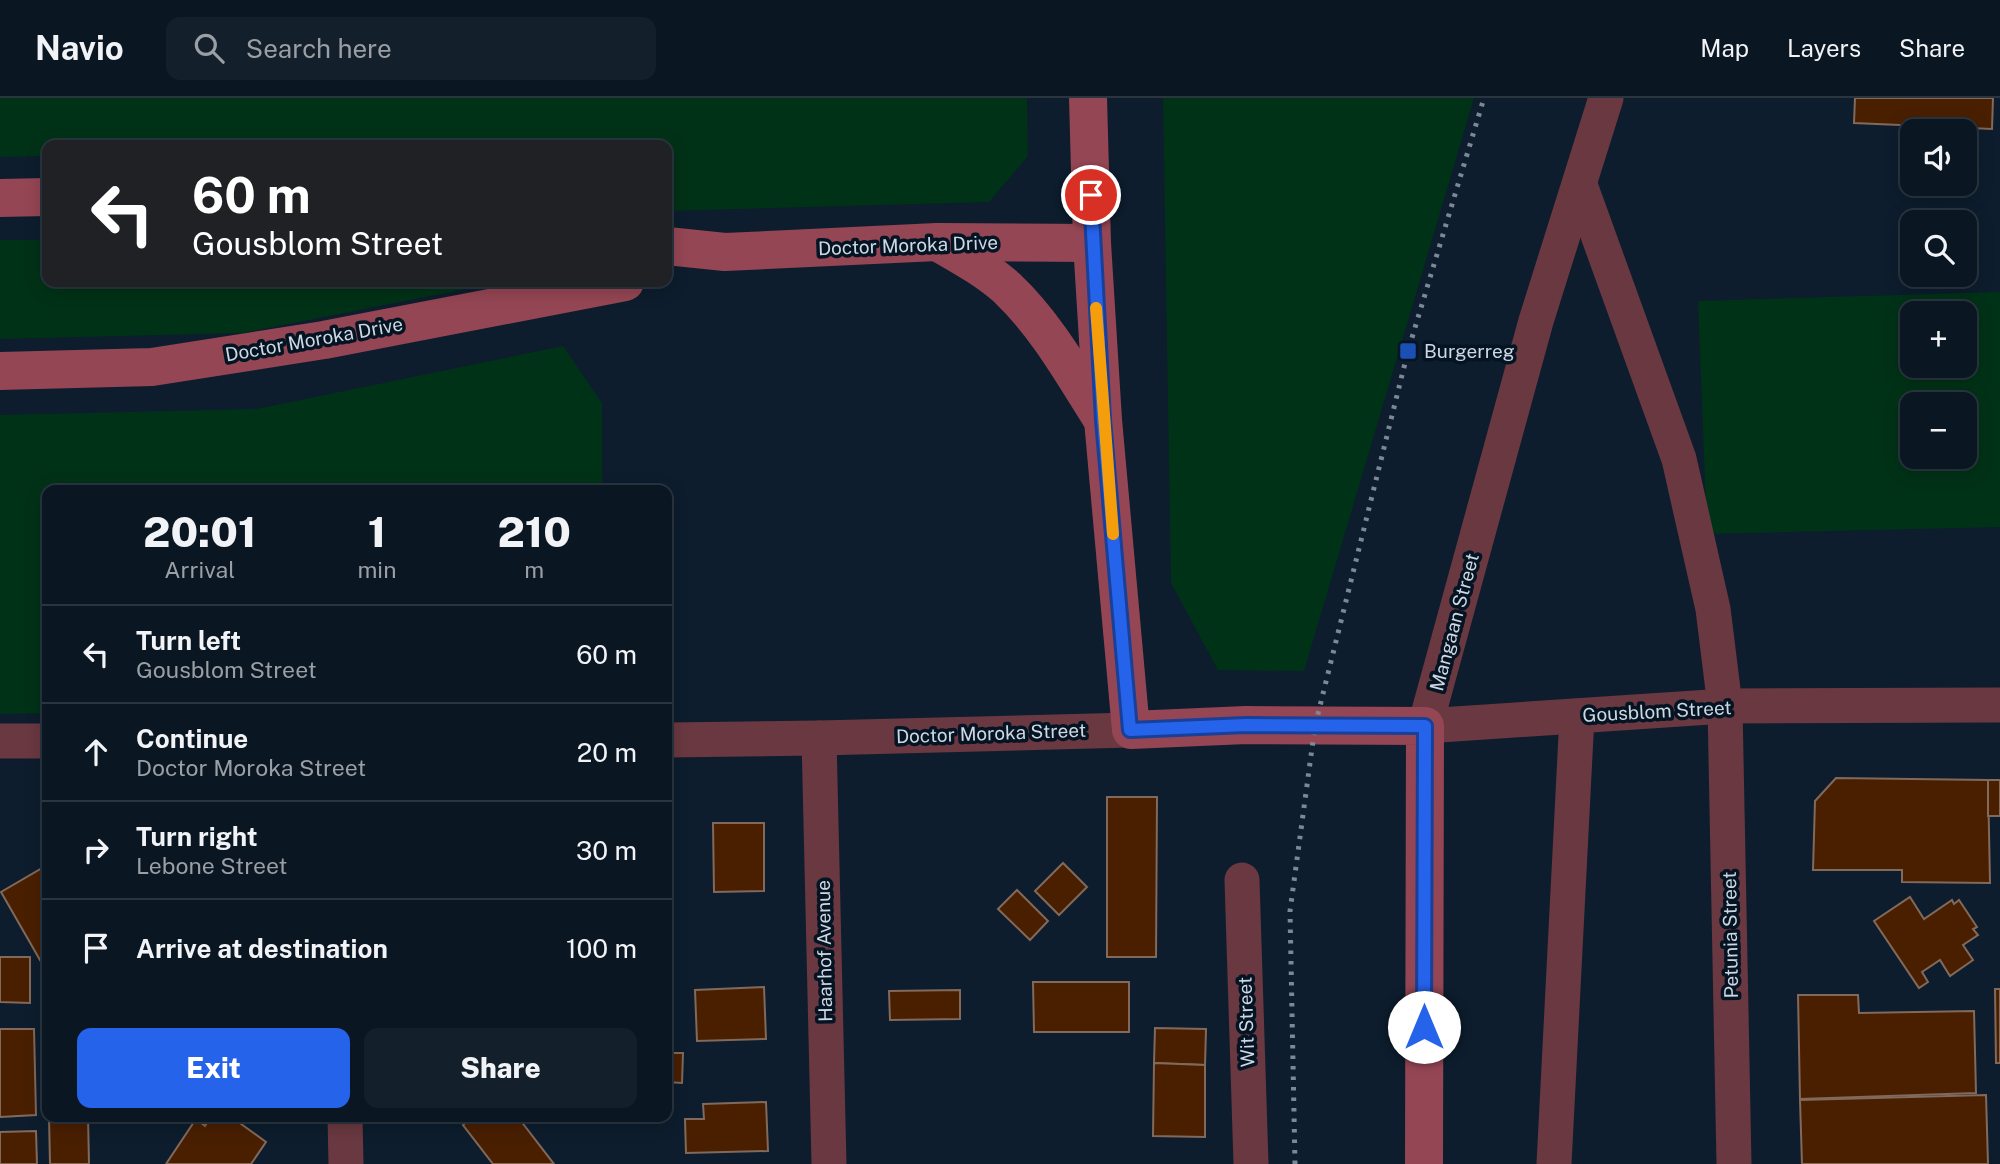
<!DOCTYPE html>
<html lang="en">
<head>
<meta charset="utf-8">
<style>
	:root { --surface:#0a1622; --page:#131f2a; --text:#f1f3f6; --muted:#999fa5; --line:#2a3540; --accent:#2563eb }
	body { margin:0; font-family:"Public Sans",sans-serif; background:var(--page); color:var(--text); height:100vh; display:flex; flex-direction:column; font-size:26px; white-space:nowrap }
	* { box-sizing:border-box; margin:0 }
	p { font-size:23px; color:var(--muted) }
	.icon { flex:none; width:38px; height:38px; fill:none; stroke:currentColor; stroke-width:2; stroke-linecap:round; stroke-linejoin:round }
	.map { position:relative; flex:1; overflow:hidden }
	.details { position:absolute; left:42px; top:387px; width:630px; height:637px; display:flex; flex-direction:column; background:var(--surface); border-radius:14px; box-shadow:0 4px 18px #0003,0 0 0 2px var(--line) }
	.details>* { flex:none }
	.banner { position:absolute; left:42px; top:42px; width:630px; height:147px; border-radius:14px; box-shadow:0 4px 18px #0003,0 0 0 2px var(--line); background:#202124; color:#fff; overflow:hidden }
	.controls { position:absolute; left:1900px; top:21px; display:grid; gap:14px }
	.controls a { display:grid; place-items:center; width:77px; height:77px; border-radius:14px; background:var(--surface); box-shadow:0 4px 18px #0003,0 0 0 2px var(--line); font-size:35px }
	.pin { position:absolute; display:grid; place-items:center; width:60px; height:60px; color:#fff; margin:-30px; border:4px solid #fff; border-radius:50%; box-shadow:0 2px 7px #0007 }
	.me { position:absolute; width:77px; margin:-38px; rotate:0deg; stroke-linejoin:round; filter:drop-shadow(0 0 5px #0008) }
	.turn { display:flex; align-items:center; gap:24px; height:147px; padding:0 35px; font-size:32px }
	.turn .icon { width:91px; height:91px; stroke-width:2.5 }
	.turn b { display:block; font-size:49px; line-height:60px }
	.eta { display:flex; justify-content:space-evenly; align-items:center; height:119px; text-align:center }
	.eta b { font-size:42px; font-weight:800; line-height:49px }
	.button { display:flex; gap:14px; margin-top:auto; padding:14px 35px }
	.button a { flex:1; height:80px; border-radius:14px; background:var(--accent); color:#fff; font-size:28px; font-weight:800; line-height:80px; text-align:center }
	.button a+a { background:var(--page); color:var(--text) }
	ul { padding:0; list-style:none }
	li { display:flex; align-items:center; gap:21px; height:98px; padding:0 35px; border-top:2px solid var(--line) }
	li div { flex:1 }
	li b { display:block; font-size:26px }
	li em { font-style:normal }
	header { display:flex; align-items:center; gap:42px; box-sizing:border-box; height:98px; padding:0 35px; background:var(--surface); border-bottom:2px solid var(--line) }
	header strong { font-size:33px }
	nav { display:flex; gap:38px; margin-inline-start:auto; font-size:24px }
	.search { width:490px; height:63px; background:var(--page); display:flex; align-items:center; gap:18px; box-sizing:border-box; padding:0 24px; border-radius:14px; color:var(--muted); font-size:26px }
	.map>svg:first-child { display:block }
</style>
</head>
<body>
<header>
<strong>Navio</strong>
<div class="search"><svg class="icon" aria-label="search" viewBox="0 0 24 24"><circle cx="10" cy="10" r="6"/><path d="M15 15l6 6"/></svg>Search here</div>
<nav><a>Map</a><a>Layers</a><a>Share</a></nav>
</header>
<div class="map">
<svg width="2000" height="1066" viewBox="0 0 2000 1066">
	<rect width="100%" height="100%" fill="#0d1d2d"/>
	<!-- green -->
	<g fill="#003217" fill-rule="evenodd">
		<polygon points="0,0 1027,0 1028,58 989,104 667,113 667,47 47,47 47,58 0,59"/>
		<polygon points="1163,0 1474,0 1304,573 1218,572 1171,485"/>
		<polygon points="0,142 47,142 47,184 501,184 243,235 0,241"/>
		<path d="M2000,194v235l-293,7 -9,-233zM1913,215h52v53h-52zM1913,306h52v53h-52z"/>
		<polygon points="563,248 602,305 602,392 47,392 47,615 0,616 0,317 257,311"/>
	</g>
	<!-- building -->
	<g fill="#491f00" stroke="#81695b" stroke-width="2">
		<polygon points="1855,0 1993,0 1992,31 1854,25"/>
		<polygon points="1836,680 1988,682 1990,785 1902,784 1902,772 1813,772 1815,703"/>
		<rect x="1988" y="682" width="12" height="36"/>
		<polygon points="1107,699 1157,699 1156,859 1107,859"/>
		<polygon points="713,725 764,725 764,793 714,794"/>
		<polygon points="1063,765 1087,789 1059,817 1035,793"/>
		<polygon points="44,769 47,775 47,857 40,862 1,794"/>
		<polygon points="1017,792 1048,823 1030,842 998,811"/>
		<polygon points="1910,799 1924,821 1952,802 1954,806 1959,802 1977,829 1973,831 1978,837 1963,847 1973,862 1950,878 1940,862 1922,874 1928,884 1919,890 1874,823"/>
		<polygon points="0,859 30,859 30,905 0,904"/>
		<polygon points="1033,884 1129,884 1129,934 1034,934"/>
		<polygon points="764,889 766,941 697,943 695,892"/>
		<polygon points="1995,891 2000,891 2000,965 1996,965"/>
		<polygon points="960,892 960,921 890,922 889,893"/>
		<polygon points="1798,897 1858,897 1859,915 1974,913 1976,995 1800,1001"/>
		<polygon points="1155,930 1206,931 1205,967 1154,965"/>
		<polygon points="0,931 34,931 36,1017 0,1019"/>
		<polygon points="667,955 683,955 682,985 667,984"/>
		<polygon points="1154,965 1205,967 1205,1039 1153,1038"/>
		<polygon points="1986,997 1988,1066 1802,1066 1800,1002"/>
		<polygon points="766,1004 768,1053 686,1055 685,1021 704,1021 703,1006"/>
		<polygon points="49,1018 88,1018 89,1066 50,1066"/>
		<polygon points="211,1018 230,1018 266,1044 251,1066 166,1066 196,1021 205,1028"/>
		<polygon points="473,1018 517,1018 554,1066 493,1066 463,1027"/>
		<polygon points="36,1033 37,1066 0,1066 0,1034"/>
	</g>
	<g fill="none" stroke-linecap="round" stroke-linejoin="round">
		<!-- street -->
		<g stroke="#6a3840" stroke-width="35">
			<polyline points="1606,0 1536,223 1425,628 1725,608 2000,607"/>
			<polyline points="1580,87 1679,361 1713,511 1725,608 1734,1066"/>
			<polyline points="819,640 829,1066"/>
			<polyline points="667,642 819,640 1131,632"/>
			<polyline points="0,643 47,643"/>
			<polyline points="1242,782 1251,1066"/>
			<polyline points="345,1018 346,1066"/>
			<polyline points="1554,1066 1577,618"/>
		</g>
		<!-- secondary -->
		<g stroke="#954654" stroke-width="38">
			<polyline points="1088,0 1092,145 1103,322 1131,632 1246,627 1425,628 1424,1066"/>
			<polyline points="0,100 47,99"/>
			<path d="M939,145c24,14 48,27 68,45 39,37 65,84 93,128"/>
			<polyline points="667,148 725,154 937,144 1092,145"/>
			<polyline points="0,273 152,269 324,242 625,184"/>
		</g>
		<!-- rail -->
		<polyline stroke="#7c8895" stroke-width="5" stroke-dasharray="3.5 7" stroke-linecap="butt" points="1295,1066 1290,813 1315,628 1408,253 1484,0"/>
	</g>
	<g fill="none" stroke-linecap="round" stroke-linejoin="round">
		<!-- route casing -->
		<g stroke="#184099" stroke-width="18">
			<polyline id="route" points="1091,97 1103,322 1130,632 1246,627 1425,628 1424,929"/>
		</g>
		<!-- route -->
		<use href="#route" stroke="#2563eb" stroke-width="12"/>
		<!-- slow -->
		<polyline stroke="#f59e0b" stroke-width="12" points="1096,210 1113,436"/>
	</g>
	<!-- markers -->
	<rect fill="#1a4fb4" stroke="#051423" stroke-width="2.5" x="1399" y="244" width="18" height="18" rx="3.5"/>
	<g text-anchor="middle" dominant-baseline="central" stroke-width="7" stroke-linejoin="round" paint-order="stroke">
		<!-- street labels -->
		<g font-size="19" fill="#ced8e3" stroke="#051423">
			<text transform="translate(908 147) rotate(-2)">Doctor Moroka Drive</text>
			<text transform="translate(314 241) rotate(-10)">Doctor Moroka Drive</text>
			<text transform="translate(1454 524) rotate(-75)">Mangaan Street</text>
			<text transform="translate(1657 613) rotate(-3)">Gousblom Street</text>
			<text transform="translate(991 635) rotate(-2)">Doctor Moroka Street</text>
			<text transform="translate(1730 837) rotate(-91)">Petunia Street</text>
			<text transform="translate(824 853) rotate(-91)">Haarhof Avenue</text>
			<text transform="translate(1246 924) rotate(-92)">Wit Street</text>
		</g>
		<!-- poi labels -->
		<g font-size="19" fill="#ced8e3" stroke="#051423" text-anchor="start">
			<text x="1424" y="253">Burgerreg</text>
		</g>
	</g>
</svg>
<div class="controls">
<a><svg class="icon" aria-label="sound" viewBox="0 0 24 24"><path d="M4 9h4l5-4v14l-5-4H4zM17 9q2 3 0 6"/></svg></a>
<a><svg class="icon" aria-label="search" viewBox="0 0 24 24"><circle cx="10" cy="10" r="6"/><path d="M15 15l6 6"/></svg></a>
<a>+</a>
<a>−</a>
</div>
<div class="pin" style="left:1091px;top:97px;background:#d93025"><svg class="icon" aria-label="arrive" viewBox="0 0 24 24"><path d="M6 21V4h12l-3 4 3 4H6"/></svg></div>
<svg class="me" style="left:1424px;top:929px" viewBox="-20 -20 40 40"><circle r="19" fill="#fff"/><path d="M0-13L10 11 0 6-10 11z" fill="#2563eb"/></svg>
<div class="banner">
<div class="turn"><svg class="icon" aria-label="left" viewBox="0 0 24 24"><path d="M17 20v-9H6M10 6l-5 5 5 5"/></svg><div><b>60 m</b>Gousblom Street</div></div>
</div>
<section class="details">
<div class="eta">
<div><b>20:01</b><p>Arrival</p></div>
<div><b>1</b><p>min</p></div>
<div><b>210</b><p>m</p></div>
</div>
<ul>
<li><svg class="icon" aria-label="left" viewBox="0 0 24 24"><path d="M17 20v-9H6M10 6l-5 5 5 5"/></svg><div><b>Turn left</b><p>Gousblom Street</p></div><em>60 m</em></li>
<li><svg class="icon" aria-label="ahead" viewBox="0 0 24 24"><path d="M12 20V5M6 11l6-6 6 6"/></svg><div><b>Continue</b><p>Doctor Moroka Street</p></div><em>20 m</em></li>
<li><svg class="icon" aria-label="right" viewBox="0 0 24 24"><path d="M7 20v-9h11M14 6l5 5-5 5"/></svg><div><b>Turn right</b><p>Lebone Street</p></div><em>30 m</em></li>
<li><svg class="icon" aria-label="arrive" viewBox="0 0 24 24"><path d="M6 21V4h12l-3 4 3 4H6"/></svg><div><b>Arrive at destination</b></div><em>100 m</em></li>
</ul>
<div class="button"><a>Exit</a><a>Share</a></div>
</section>
</div>
</body>
</html>
